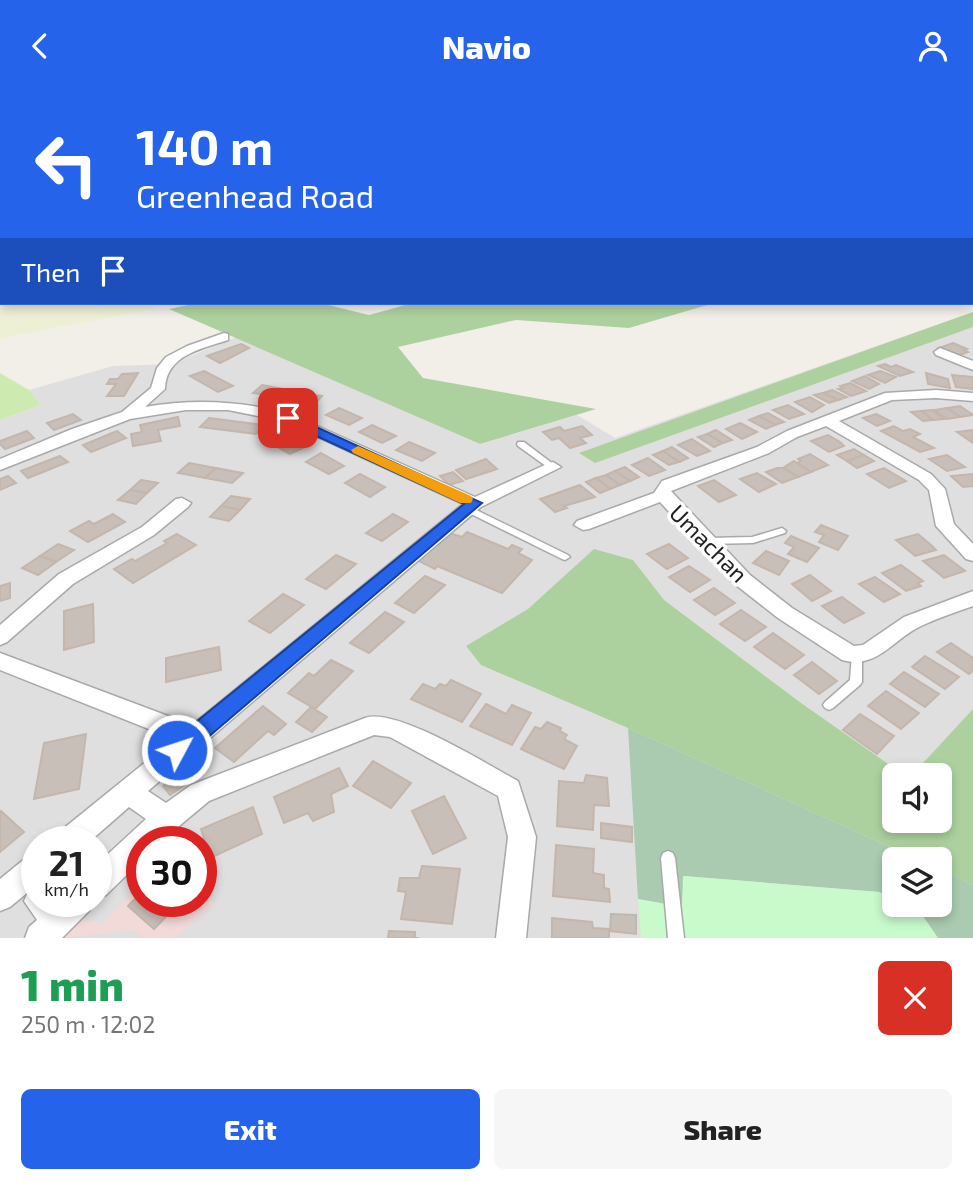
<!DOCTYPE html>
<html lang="en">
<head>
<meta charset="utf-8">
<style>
	:root { --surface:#fff; --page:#f6f6f6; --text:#222; --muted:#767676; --accent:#2563eb }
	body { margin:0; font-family:"Exo 2",sans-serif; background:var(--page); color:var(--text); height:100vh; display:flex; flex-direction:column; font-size:26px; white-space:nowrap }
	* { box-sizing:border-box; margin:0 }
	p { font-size:23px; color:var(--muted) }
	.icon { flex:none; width:38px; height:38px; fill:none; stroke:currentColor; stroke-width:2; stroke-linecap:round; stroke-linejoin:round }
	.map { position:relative; height:847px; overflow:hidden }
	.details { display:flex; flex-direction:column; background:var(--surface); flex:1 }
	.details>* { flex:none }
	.guide { position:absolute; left:0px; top:0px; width:973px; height:214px; box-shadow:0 4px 10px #0003; background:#2563eb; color:#fff; overflow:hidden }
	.tools { position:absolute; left:882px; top:672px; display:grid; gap:14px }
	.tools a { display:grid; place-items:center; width:70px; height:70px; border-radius:10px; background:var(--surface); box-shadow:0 4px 10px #0003; font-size:35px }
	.speed { position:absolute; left:21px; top:735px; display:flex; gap:14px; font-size:35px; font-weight:700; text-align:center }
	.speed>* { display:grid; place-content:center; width:91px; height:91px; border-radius:50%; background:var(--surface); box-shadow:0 4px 10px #0003; line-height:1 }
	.speed small { font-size:18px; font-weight:400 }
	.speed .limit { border:10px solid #d22; background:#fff; color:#111 }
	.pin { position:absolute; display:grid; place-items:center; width:60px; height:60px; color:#fff; margin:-30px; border-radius:14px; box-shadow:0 4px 10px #0006 }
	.me { position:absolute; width:77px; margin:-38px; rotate:50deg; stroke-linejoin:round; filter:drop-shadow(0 0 5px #0008) }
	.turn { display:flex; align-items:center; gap:24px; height:147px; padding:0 21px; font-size:32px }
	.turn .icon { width:91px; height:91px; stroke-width:2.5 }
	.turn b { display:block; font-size:49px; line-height:60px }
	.then { display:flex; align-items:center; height:66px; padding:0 21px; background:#0003; gap:14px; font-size:26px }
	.round { display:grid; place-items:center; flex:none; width:74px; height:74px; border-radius:10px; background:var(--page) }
	.head { display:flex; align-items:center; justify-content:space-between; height:119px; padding:0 21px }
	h1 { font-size:42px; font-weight:800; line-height:52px; color:#1e9e55 }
	.button { display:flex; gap:14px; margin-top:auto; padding:14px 21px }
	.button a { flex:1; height:80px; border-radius:10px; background:var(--accent); color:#fff; font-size:28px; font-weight:800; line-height:80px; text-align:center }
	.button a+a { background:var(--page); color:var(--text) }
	header { display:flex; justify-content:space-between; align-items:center; height:91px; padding:0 21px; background:var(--accent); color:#fff; font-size:32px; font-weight:800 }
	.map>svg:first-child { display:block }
</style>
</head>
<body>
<header><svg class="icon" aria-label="back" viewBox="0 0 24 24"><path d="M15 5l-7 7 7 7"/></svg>Navio<svg class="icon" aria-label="person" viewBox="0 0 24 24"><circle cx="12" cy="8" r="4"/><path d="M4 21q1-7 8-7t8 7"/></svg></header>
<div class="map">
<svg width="973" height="847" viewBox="0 0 973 847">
	<rect width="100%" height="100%" fill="#f2efe9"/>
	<!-- residential -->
	<path fill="#e0dfdf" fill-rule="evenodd" d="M973,221v626h-973v-518l41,-15 -12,-15 84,-24 59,-2 64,-27 244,107 97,-29 38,23zM894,684h46v46h-46zM37,751h59v59h-59zM142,751h59v59h-59zM894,768h46v46h-46z"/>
	<!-- commercial -->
	<polygon fill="#f2dad9" points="201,775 214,813 175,847 144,847 134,839 62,847 80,828 101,833 142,794 142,810 201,810"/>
	<!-- farmland -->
	<polygon fill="#eef0d5" points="0,146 2,212 147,212 158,217 0,248"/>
	<!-- grass -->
	<polygon fill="#cdebb0" points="0,282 29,299 41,314 0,329"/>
	<!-- forest -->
	<g fill="#add19e">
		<polygon points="199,212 320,212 369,224 413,212 714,212 629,237 516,229 398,256 423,287 596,318 480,353 169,218"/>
		<polygon points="973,221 973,236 595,372 579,362"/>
		<polygon points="594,458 633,469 664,509 801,612 904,684 894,684 894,730 940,730 940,684 912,684 973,618 973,794 940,779 940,768 916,768 628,637 481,574 466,555 528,518"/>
	</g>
	<!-- cemetery -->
	<g fill="#aacbaf">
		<polygon points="628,637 916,768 894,768 894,808 879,801 684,785 682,816 638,808"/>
		<polygon points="940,779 973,794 973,847 938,847 919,819 907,814 940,814"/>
	</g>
	<!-- park -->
	<path fill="#c8facc" d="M683,785l196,16 15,7v6c25,0 31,15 44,33h-297l-3,-39 44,8z"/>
	<!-- building -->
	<g fill="#c7bfb8" stroke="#c4b6ab" stroke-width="2">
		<polygon points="953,252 967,258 964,259 968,261 960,264 939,257"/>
		<polygon points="241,253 249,257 220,272 207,265"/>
		<polygon points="885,273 891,276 896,274 913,281 900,285 878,275"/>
		<polygon points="204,280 233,295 218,301 190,285"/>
		<polygon points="880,280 896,286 885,292 868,284"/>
		<polygon points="138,282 124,305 107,305 116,293 107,293 110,288 118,288 122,283"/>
		<polygon points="926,282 948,288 950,297 928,293"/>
		<polygon points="952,284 973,286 973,298 956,296"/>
		<polygon points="865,285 879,293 869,298 852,290"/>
		<polygon points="850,292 866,300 851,305 838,298 843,297 840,295"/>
		<polygon points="262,294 284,298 276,305 253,302"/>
		<polygon points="832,299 847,306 838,309 823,302"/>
		<polygon points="300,302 322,305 315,313 292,310"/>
		<polygon points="823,302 838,309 829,312 814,304"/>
		<polygon points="810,306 824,314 812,321 795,311"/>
		<polygon points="788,314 804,323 789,328 773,319"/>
		<polygon points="960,315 973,324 960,326 947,317"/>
		<polygon points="339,317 362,327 349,334 326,324"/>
		<polygon points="947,317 960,326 947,328 934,319"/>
		<polygon points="932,319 944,328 933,329 921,320"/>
		<polygon points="921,320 933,329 923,330 911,321"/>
		<polygon points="768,322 784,331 775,334 759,325"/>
		<polygon points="73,323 81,329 54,339 47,332"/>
		<polygon points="876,323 890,330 877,335 863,327"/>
		<polygon points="759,325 775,334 766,338 749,329"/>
		<polygon points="178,326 180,335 158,339 161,350 133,355 131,343 142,341 140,334"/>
		<polygon points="209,327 264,334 256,343 200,336"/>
		<polygon points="740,332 757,341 742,348 726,338"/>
		<polygon points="372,334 396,345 382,352 359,341"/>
		<polygon points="582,335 592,344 580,347 586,352 570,357 559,347 552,349 543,341 560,336 564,340"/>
		<polygon points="894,335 903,340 910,338 920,343 913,346 934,357 920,361 881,340"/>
		<polygon points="716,339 732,349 723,352 707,343"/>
		<polygon points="973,339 973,352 957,341"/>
		<polygon points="27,340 34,347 5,358 0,353 0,350"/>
		<polygon points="117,340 126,347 91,361 83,354"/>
		<polygon points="707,343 723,352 714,356 698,346"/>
		<polygon points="284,344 305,356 290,363 269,351"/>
		<polygon points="828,344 840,351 844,355 829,361 811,350"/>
		<polygon points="692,348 710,360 697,365 678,354"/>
		<polygon points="409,351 435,362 422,370 396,359"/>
		<polygon points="672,356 688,367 679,371 663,360"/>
		<polygon points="854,358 864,364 847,370 837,364"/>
		<polygon points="663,360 679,371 669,374 653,364"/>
		<polygon points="321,362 344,375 329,383 306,371"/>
		<polygon points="810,363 828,374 811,381 797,372 801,370 798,368"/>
		<polygon points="864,364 874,370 857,377 847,370"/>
		<polygon points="947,364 965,376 947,380 929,368"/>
		<polygon points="60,365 68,371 28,387 21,380"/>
		<polygon points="648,367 665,379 649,385 632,374"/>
		<polygon points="486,368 497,378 466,388 456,379"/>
		<polygon points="794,370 797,372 811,381 798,386 783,377"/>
		<polygon points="189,372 216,377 205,387 178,382"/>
		<polygon points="625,376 639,386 630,390 615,380"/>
		<polygon points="216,377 243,382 232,392 205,387"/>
		<polygon points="777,377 783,377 798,386 782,392 766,381"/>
		<polygon points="884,377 906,390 889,397 867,383"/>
		<polygon points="615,380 630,390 620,394 606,384"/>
		<polygon points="453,381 463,390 449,394 440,385"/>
		<polygon points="757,382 776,393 759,401 740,388"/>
		<polygon points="360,383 385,396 370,406 345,392"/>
		<polygon points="973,383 973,395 963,396 951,385"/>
		<polygon points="606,384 620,394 610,398 596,387"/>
		<polygon points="8,385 16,392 0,399 0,388"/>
		<polygon points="596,387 610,398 600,402 586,391"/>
		<polygon points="141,389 158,392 147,402 130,399"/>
		<polygon points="714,389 736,404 719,411 698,395"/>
		<polygon points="580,394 595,406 564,415 567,417 555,421 540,408"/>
		<polygon points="130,399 147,402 136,413 118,409"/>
		<polygon points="231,405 250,408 240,419 221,415"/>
		<polygon points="221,415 240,419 229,430 210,426"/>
		<polygon points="113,423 125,431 88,451 70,440 89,430 94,433"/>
		<polygon points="393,423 408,431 382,450 366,442"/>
		<polygon points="821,434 848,445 838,459 819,451 824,444 815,441"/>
		<polygon points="467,441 508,458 512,454 522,458 518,462 532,469 502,502 437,475 435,478 419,470 449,442 462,446"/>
		<polygon points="177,443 196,454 133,492 114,478 132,468 135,470 167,452 164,450"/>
		<polygon points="918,443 931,454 936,459 915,465 896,449"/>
		<polygon points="791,445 819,457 807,471 788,463 794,456 785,452"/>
		<polygon points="58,453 74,459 56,471 40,465"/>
		<polygon points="669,453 688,467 667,478 647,463"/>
		<polygon points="766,460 789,470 779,484 753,472"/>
		<polygon points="336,464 356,473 326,498 306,488"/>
		<polygon points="944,464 965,480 944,487 923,470"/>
		<polygon points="40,465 56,471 38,484 22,477"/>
		<polygon points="901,474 923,490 918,492 921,495 906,500 882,482"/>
		<polygon points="689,475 710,489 690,501 669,486"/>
		<polygon points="810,484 831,500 812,510 792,493"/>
		<polygon points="425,485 445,494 414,522 395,512"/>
		<polygon points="875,486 900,503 884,511 859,493"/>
		<polygon points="10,492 10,507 0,510 0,495"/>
		<polygon points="714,497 735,512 715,524 694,509"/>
		<polygon points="283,503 304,514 270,542 249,530"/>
		<polygon points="842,506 864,522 844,532 822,515"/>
		<polygon points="93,513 94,551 64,559 64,520"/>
		<polygon points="741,519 766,536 745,550 720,533"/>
		<polygon points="385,521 404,531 369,562 350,552"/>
		<polygon points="773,542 804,564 785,578 754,556"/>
		<polygon points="951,552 973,567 973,580 969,583 937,561"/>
		<polygon points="219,556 221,579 166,591 166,567"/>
		<polygon points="925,565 959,586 945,598 912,576"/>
		<polygon points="331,569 353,580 315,618 288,602 309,582 314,585"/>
		<polygon points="812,571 837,590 819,603 794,584"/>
		<polygon points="904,581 939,603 925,616 890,593"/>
		<polygon points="451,589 481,603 462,631 411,608 423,593 435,598 440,593 446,595"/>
		<polygon points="886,600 919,622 901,638 868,615"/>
		<polygon points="486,613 506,623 512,614 531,622 512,654 470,635"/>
		<polygon points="263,615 286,633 274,644 268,640 234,671 215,657"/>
		<polygon points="311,616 327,626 312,641 296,631"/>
		<polygon points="860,623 894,645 877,663 843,639"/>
		<polygon points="547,631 561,637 560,640 567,644 564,648 577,655 564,678 521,658 535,636 541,638"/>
		<polygon points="86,643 79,698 34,708 44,652"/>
		<polygon points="373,670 411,692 391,717 353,695"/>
		<polygon points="339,677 348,695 331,703 334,721 313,730 308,722 284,732 274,706"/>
		<polygon points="184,681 191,690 170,704 163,695"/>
		<polygon points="586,684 607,687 609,715 594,714 593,739 557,735 559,690 584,692"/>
		<polygon points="444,705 466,747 433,763 412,720"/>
		<polygon points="253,716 262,743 210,767 201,738"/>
		<polygon points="1,720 24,741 0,761 0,721"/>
		<polygon points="601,732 632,736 632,751 601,747"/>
		<polygon points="556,754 594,758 593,782 604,784 604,797 609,798 610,811 553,805"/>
		<polygon points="422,775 460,778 452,833 401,828 406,801 398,800 400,787 419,787"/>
		<polygon points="142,801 142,810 181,810 154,838 128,815"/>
		<polygon points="611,823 636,824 636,843 610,840"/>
		<polygon points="552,827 592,831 593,837 609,838 609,847 552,847"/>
		<polygon points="389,840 415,841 415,847 419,847 388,847"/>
	</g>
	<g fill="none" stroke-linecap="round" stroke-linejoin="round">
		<!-- lane casing -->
		<g stroke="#a9a9a9" stroke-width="3">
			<g id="lane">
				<rect x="0" y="123" width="2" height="2"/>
				<rect x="0" y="136" width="2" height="2"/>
				<polygon points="518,351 524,351 557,376 556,378 550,378 518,355 517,353"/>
				<polygon points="468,415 568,464 570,466 565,469 562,468 465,420 464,418"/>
				<polygon points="782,437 786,440 785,442 753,452 708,453 703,450 708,447 752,446"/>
				<polygon points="857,559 861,560 862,563 862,591 860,594 833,617 829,619 825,617 823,614 825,611 850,589 852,563 853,560"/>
				<polygon points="668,760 673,762 675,767 684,847 668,847 661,767 663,762"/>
			</g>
		</g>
		<!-- street casing -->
		<g stroke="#a9a9a9" stroke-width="3">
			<g id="street">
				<path d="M224,242l4,1v6c-27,9 -62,15 -63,49l-20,18c51,-9 99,-6 148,8l182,82 72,-33 6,-2 8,5 -80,40 -333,284 18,12 25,-18 174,-67c31,-11 121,46 153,63l18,56 -10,101h-30l12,-101 -10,-41 -108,-59 -16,-2 -165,66 -49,41h-18v18l-36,35 -10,4v-34l50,-46 -17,-12 -40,35h-35l4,-9 116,-94 -174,-69v-17l192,72 271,-221 -180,-83 -55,-11h-42l-56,9 -130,51v-11l72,-30 50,-17 29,-24 6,-20 9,-11 21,-11z"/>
				<polygon points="940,257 973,270 973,279 936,264 934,261"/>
				<path d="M936,299l37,3v8l-37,-3 -44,2 -53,21 92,53 14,15 9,35 19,20v17l-7,-2 -30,-33 -7,-36 -10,-10 -93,-54 -29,11 -28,16 -98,38 79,84 42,33 62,38 9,-1 41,-28 69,-26v15c-17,6 -35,12 -52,20 -28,13 -44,44 -79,34l-64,-42 -42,-33 -76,-83 -71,27 -6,1 -9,-5 3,-4 77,-28 8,-12 95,-34 30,-16 98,-38z"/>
				<polygon points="182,407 191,412 188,416 154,444 73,493 7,551 0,554 0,534 59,483 142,436 176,408"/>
				<polygon points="37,763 37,794 31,799 37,796 37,810 93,810 89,820 62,847 25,847 29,836 37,829 24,810 28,801 10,816 0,820 0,788 27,766"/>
			</g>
		</g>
		<!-- primary casing -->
		<g stroke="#a06b00" stroke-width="4">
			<rect id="primary" x="0" y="138" width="2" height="8"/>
		</g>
		<!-- lane -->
		<use href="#lane" fill="#fff" fill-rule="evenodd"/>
		<!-- street -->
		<use href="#street" fill="#fff" fill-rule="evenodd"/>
		<!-- primary -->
		<use href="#primary" fill="#fcd6a4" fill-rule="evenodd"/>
	</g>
	<!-- sky -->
	<linearGradient id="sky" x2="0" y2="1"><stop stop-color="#8fc0e4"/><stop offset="0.47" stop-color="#f9f8f5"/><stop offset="1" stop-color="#f9f8f5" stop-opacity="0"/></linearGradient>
	<rect width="973" height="224" fill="url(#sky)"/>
	<!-- route -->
	<polygon fill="#2563eb" stroke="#184099" stroke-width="2" points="288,323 482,412 185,666 177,669 169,666 166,659 169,653 464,413 284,330 284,324"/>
	<!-- slow -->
	<polygon fill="#f59e0b" points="358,355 471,405 473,408 471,412 460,412 353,362 351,359"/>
	<g text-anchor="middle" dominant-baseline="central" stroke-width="7" stroke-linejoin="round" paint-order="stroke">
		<!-- street labels -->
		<g font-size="23" fill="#222" stroke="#fff">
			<text transform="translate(709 452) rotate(45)">Umachan</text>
		</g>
	</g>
</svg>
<div class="tools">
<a><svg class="icon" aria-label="sound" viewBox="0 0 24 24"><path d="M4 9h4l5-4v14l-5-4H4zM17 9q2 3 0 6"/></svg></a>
<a><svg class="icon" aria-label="layers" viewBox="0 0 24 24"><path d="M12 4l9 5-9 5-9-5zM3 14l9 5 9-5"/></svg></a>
</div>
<div class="speed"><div>21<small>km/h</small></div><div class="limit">30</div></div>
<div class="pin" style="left:288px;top:327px;background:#d93025"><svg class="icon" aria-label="arrive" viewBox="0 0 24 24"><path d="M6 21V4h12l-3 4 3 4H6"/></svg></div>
<svg class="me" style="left:177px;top:659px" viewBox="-20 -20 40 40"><circle r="17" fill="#2563eb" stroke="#fff" stroke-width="3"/><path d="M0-11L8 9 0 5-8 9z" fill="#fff"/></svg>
<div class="guide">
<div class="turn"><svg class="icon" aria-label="left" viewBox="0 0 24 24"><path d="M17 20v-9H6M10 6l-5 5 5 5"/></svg><div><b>140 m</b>Greenhead Road</div></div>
<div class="then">Then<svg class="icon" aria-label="arrive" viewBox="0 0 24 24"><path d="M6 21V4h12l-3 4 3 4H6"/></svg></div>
</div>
</div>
<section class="details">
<div class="head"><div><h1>1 min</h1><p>250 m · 12:02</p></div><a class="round" style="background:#d93025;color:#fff"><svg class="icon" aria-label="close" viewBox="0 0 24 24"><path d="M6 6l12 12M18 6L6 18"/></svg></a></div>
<div class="button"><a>Exit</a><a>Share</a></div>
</section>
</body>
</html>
